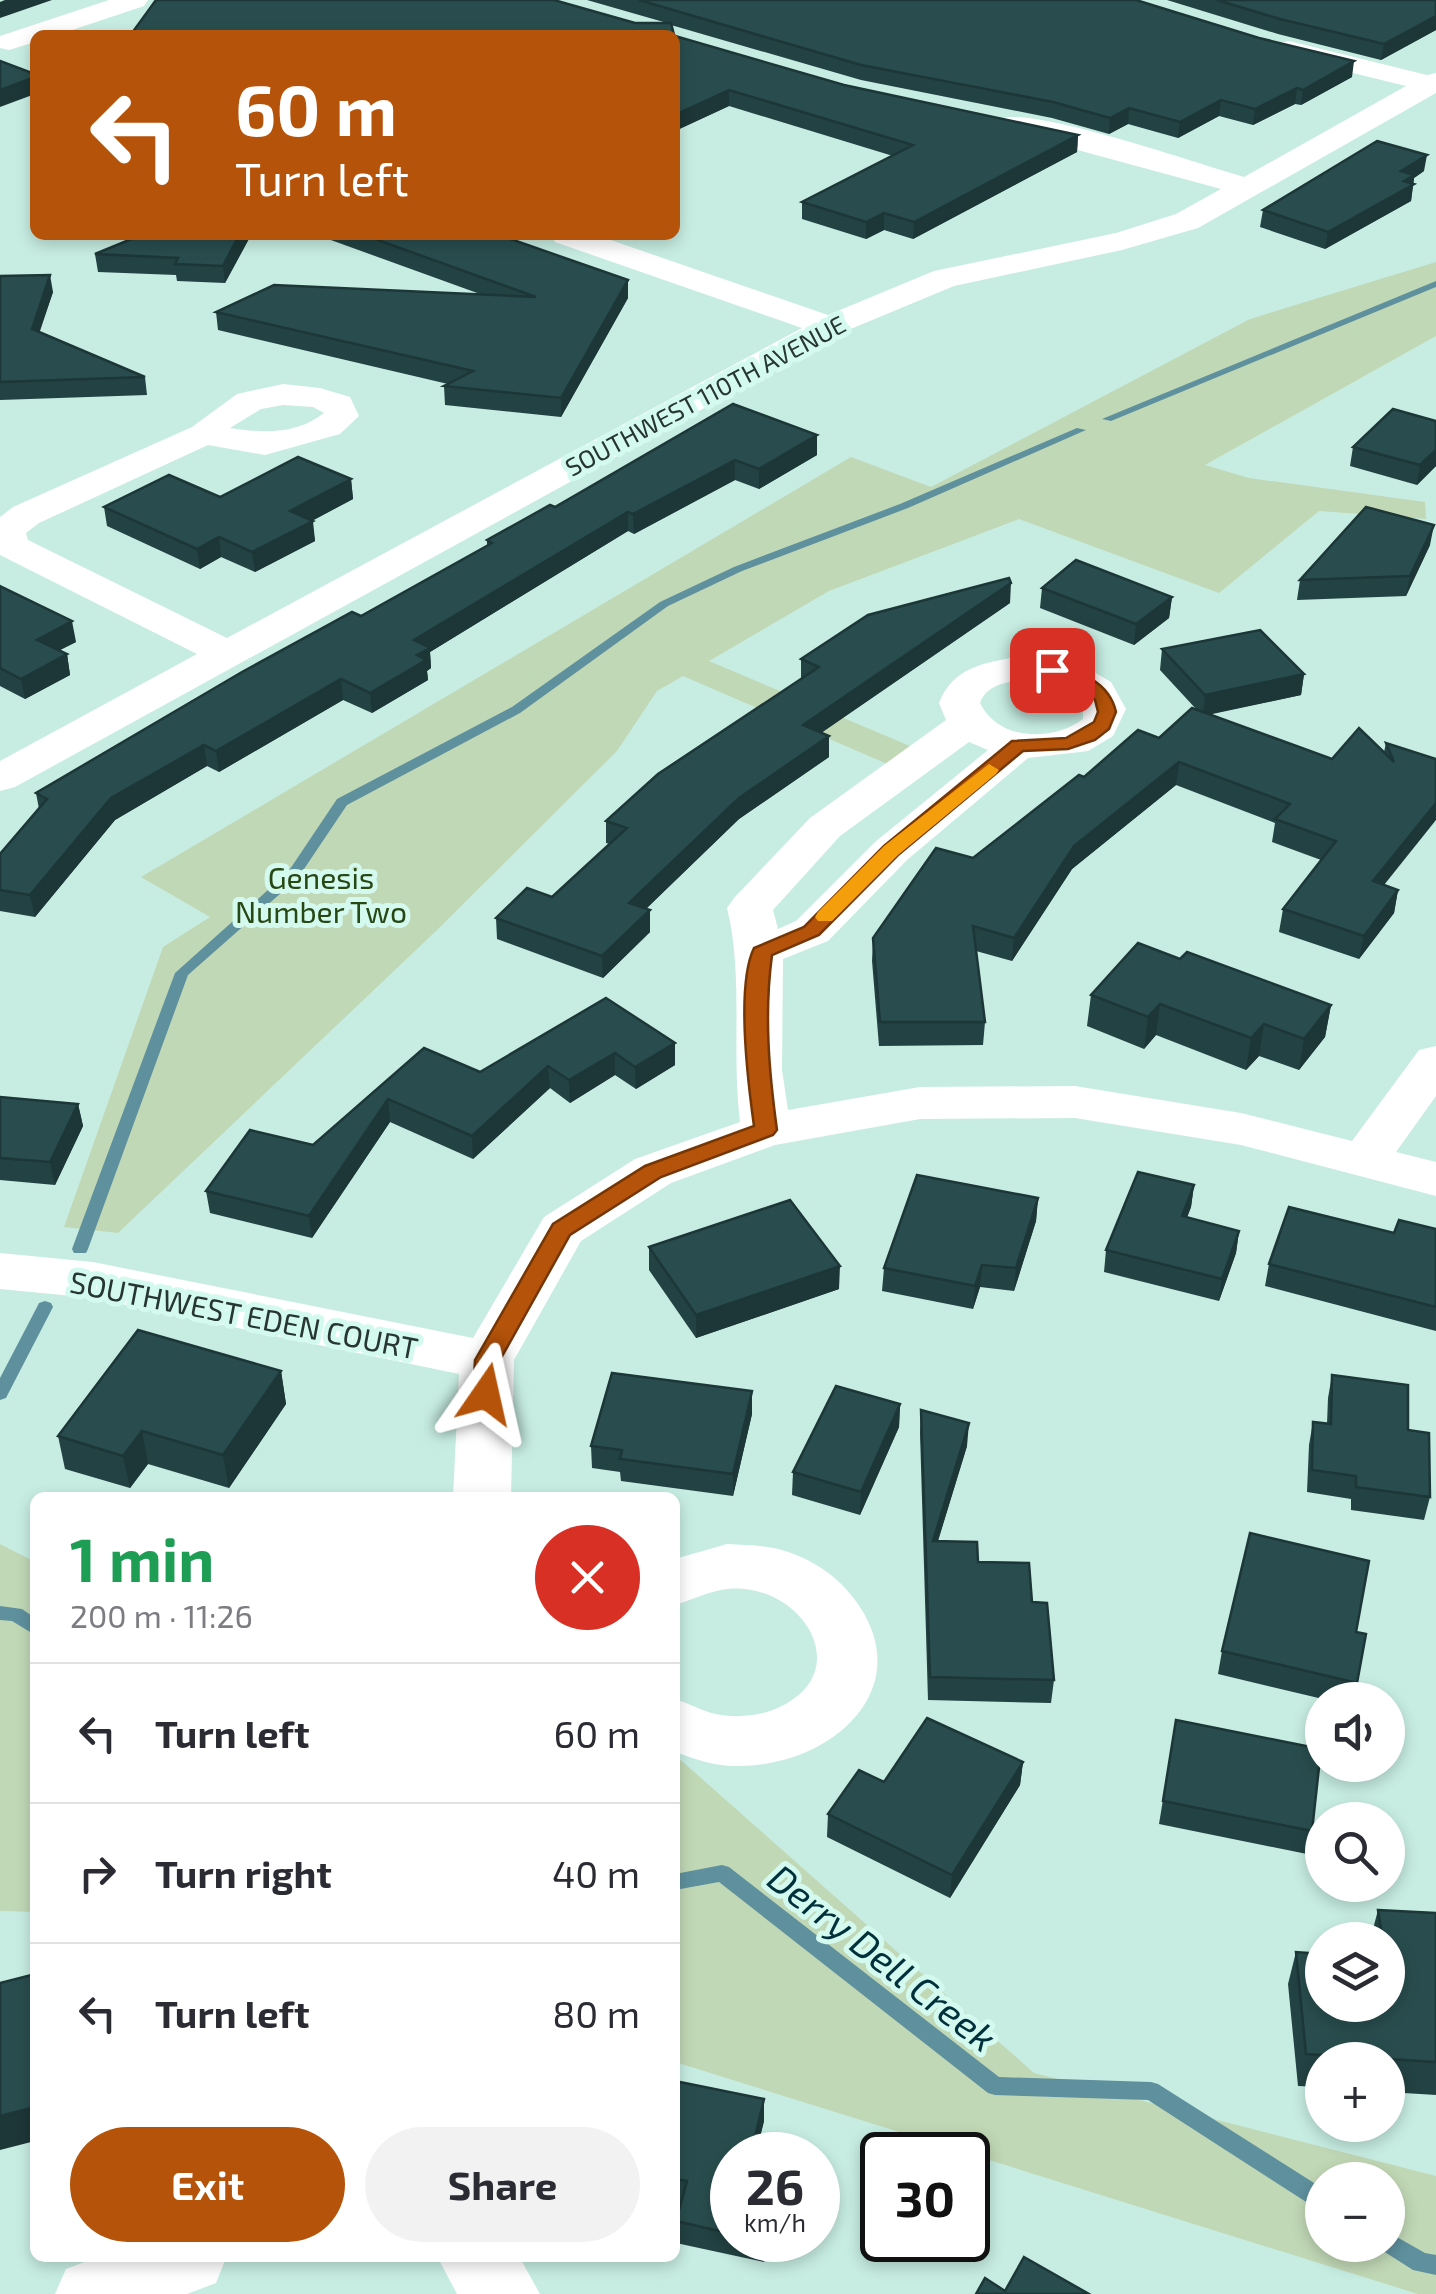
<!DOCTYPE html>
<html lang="en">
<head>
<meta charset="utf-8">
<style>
	:root { --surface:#fff; --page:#f2f2f3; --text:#2b2b33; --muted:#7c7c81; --line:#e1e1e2; --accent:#b45309 }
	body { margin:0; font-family:"Exo 2",sans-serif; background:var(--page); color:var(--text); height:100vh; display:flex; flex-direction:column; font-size:38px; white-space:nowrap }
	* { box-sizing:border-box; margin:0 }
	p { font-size:32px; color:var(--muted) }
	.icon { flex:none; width:55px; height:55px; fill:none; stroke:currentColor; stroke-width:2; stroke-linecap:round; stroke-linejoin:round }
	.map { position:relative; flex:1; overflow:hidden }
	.sheet { position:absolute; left:30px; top:1492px; width:650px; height:770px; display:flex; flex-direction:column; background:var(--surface); border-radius:15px; box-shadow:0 5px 15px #0003 }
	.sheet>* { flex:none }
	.top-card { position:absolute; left:30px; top:30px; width:650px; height:210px; border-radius:15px; box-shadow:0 5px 15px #0003; background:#b45309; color:#fff; overflow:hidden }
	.buttons { position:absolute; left:1305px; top:1682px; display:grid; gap:20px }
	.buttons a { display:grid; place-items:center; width:100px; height:100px; border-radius:50%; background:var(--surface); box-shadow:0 5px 15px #0003; font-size:50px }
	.speed { position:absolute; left:710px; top:2132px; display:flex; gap:20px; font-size:50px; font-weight:700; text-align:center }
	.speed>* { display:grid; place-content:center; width:130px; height:130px; border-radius:50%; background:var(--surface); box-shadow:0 5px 15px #0003; line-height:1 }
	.speed small { font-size:25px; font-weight:400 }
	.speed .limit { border:5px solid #111; border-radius:15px; background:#fff; color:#111 }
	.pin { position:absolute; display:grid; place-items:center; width:85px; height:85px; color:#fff; margin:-42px; border-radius:20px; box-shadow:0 5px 15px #0006 }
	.me { position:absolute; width:110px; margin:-55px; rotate:11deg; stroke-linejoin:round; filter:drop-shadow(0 0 8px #0008) }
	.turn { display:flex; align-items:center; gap:35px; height:210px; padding:0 40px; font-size:45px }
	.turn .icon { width:130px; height:130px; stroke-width:2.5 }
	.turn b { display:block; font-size:70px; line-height:85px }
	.round { display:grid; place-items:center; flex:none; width:105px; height:105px; border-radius:52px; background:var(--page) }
	.summary { display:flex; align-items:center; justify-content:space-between; height:170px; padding:0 40px }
	h1 { font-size:60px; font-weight:700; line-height:75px; color:#1e9e55 }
	.button { display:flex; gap:20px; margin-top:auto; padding:20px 40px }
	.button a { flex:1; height:115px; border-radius:60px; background:var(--accent); color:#fff; font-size:40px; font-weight:700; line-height:115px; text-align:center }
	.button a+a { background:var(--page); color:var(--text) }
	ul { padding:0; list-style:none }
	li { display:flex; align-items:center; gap:30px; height:140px; padding:0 40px; border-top:2px solid var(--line) }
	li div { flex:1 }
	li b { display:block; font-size:38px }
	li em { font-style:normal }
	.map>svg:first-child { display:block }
</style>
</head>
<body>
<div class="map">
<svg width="1436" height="2294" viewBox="0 0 1436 2294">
	<rect width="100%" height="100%" fill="#c7ede2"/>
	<!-- green -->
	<g fill="#c1d8b6" fill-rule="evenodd">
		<polygon points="1436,262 1436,336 1205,465 1249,478 1425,502 1426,519 1319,511 1219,593 1019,519 829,591 709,661 917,749 892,766 683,676 657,691 617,751 436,931 118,1233 64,1227 163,947 210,917 141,877 851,457 931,487 1250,319"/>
		<polygon points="0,1544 35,1562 35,1912 0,1911"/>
		<path d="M675,1755l359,318 402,103v118h-18l-743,-232zM1322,2180h66v65h-66z"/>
	</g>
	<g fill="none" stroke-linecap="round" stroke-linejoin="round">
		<!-- stream -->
		<g fill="#5f909e" fill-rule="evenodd">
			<polygon points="1436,281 1436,287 1111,421 1102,419"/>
			<polygon points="1077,428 1086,430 908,508 742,571 668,606 520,713 347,805 298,878 188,975 88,1249 86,1253 74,1253 72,1249 175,973 288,872 337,799 512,707 660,602 734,567 900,504"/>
			<polygon points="45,1301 51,1303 53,1307 8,1394 6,1398 0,1400 0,1378 37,1307 39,1303"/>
			<polygon points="0,1606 22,1609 35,1618 35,1635 12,1621 0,1620"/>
			<polygon points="722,1865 729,1867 999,2077 1151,2082 1158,2084 1322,2188 1322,2210 1314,2207 1148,2100 995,2095 988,2093 719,1882 675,1890 675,1874"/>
			<polygon points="1388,2232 1425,2253 1436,2255 1436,2275 1413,2270 1380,2249 1378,2245 1388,2245"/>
		</g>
		<!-- minor -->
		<g fill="#fff" fill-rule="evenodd">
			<polygon points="109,0 148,0 144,6 57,35 35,35 35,42 9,50 0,48 0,36"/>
			<path d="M1289,41l138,34 9,-2v20l-238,135 -76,22 -168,36 -113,47 -826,454 -15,4v-30l197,-107 -197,-99v-38l13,-10 179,-80 45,-33 46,-10 37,4 30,9 9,19 -19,18 -75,21 -57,-10 -169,78 -13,10 2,7 199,98 575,-310 -247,-86 -5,-7h46l232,80 106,-44 182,-38 60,-19 45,-25 -217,-59 -4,-6 4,-6c35,-9 195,46 240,59l162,-91 -127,-31 -4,-6 4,-6zM283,405l30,2 11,6c-28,22 -61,20 -94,15l31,-19z"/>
			<path d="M1027,655l55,10 29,17 15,27 -13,27 -25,15 -60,7 -121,102 -79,81 -45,18 -1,111 6,40 132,-23 155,-1 166,27 111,28 67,-91 17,-4v50l-40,56 40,10v34l-195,-51 -166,-27 -155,1 -145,26 -104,38 -90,58 -67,119 -3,138h-58l6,-124 -366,-76 -93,-9v-36l93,9 380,76 71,-121 91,-58 105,-37c-9,-72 4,-145 -13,-214l7,-10 76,-80 136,-98 -7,-17c15,-39 51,-41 88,-48zM1027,679c22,3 39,6 56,21v19c-30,23 -85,22 -103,-16 7,-20 29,-21 47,-24zM969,742l19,8 -113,92 -79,79 -18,8 -5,-19 67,-74z"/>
			<path d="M727,1544c15,1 32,1 46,4 27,5 55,21 73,41 82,92 -11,179 -111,177 -21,0 -40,-7 -60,-14v-53c12,4 24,10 36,14 19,5 44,4 62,-3 88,-35 29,-129 -46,-121 -17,2 -36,11 -52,16v-46z"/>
			<polygon points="95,2258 226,2258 216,2283 187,2294 55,2294 66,2269"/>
			<polygon points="438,2258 520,2258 540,2294 457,2294"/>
		</g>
	</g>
	<!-- wall -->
	<g fill="#234243">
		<polygon points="587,0 1136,0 1352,77 1301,105 1295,104 1253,125 1219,116 1178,138 1128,124 1109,134 1052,118 861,80 671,25 674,35 132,35 132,33 667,23"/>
		<polygon points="1167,0 1436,0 1436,30 1381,60 1278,34"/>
		<polygon points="675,36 844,85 1078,135 1077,152 913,239 884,230 866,239 802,219 802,202 893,156 729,106 675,131"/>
		<polygon points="1424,171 1414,178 1411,201 1325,249 1260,227 1263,210"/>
		<polygon points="251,235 225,283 177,281 176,275 98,272 95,254"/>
		<polygon points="317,235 499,235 628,280 628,298 561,417 445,405 444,386 448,384 218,330 216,312 480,294"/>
		<polygon points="0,276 53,292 39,332 145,377 147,395 0,400"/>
		<polygon points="1436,421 1436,466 1417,485 1350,466 1353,447"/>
		<polygon points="817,435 817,455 759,489 735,480 634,534 628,531 430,652 431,668 427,671 428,680 372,713 343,700 219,772 207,766 115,820 35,917 0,911 0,854 39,809 36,793 361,616 487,546 487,540 555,507"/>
		<polygon points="351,479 353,499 312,521 315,541 255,572 221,557 200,569 107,526 104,507 220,497"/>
		<polygon points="1430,545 1406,596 1297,600 1300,580"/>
		<polygon points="0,586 76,642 59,650 67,654 70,675 25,699 0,686"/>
		<polygon points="1042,588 1172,597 1169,618 1134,645 1040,608"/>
		<polygon points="1010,603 821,733 829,757 739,819 646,909 650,932 603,978 497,939 496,918 552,897 610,844 606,843 606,821 801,679 801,659"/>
		<polygon points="1162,649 1304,674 1301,695 1209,714 1332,759 1384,752 1386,743 1436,759 1384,885 1398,890 1394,913 1359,959 1279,932 1283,909 1321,860 1272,842 1275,823 1176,785 1072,869 1012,961 976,951 985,1022 983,1045 879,1046 872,961 873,938 973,858 1084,777 1159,738 1197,710 1160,670"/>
		<polygon points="1180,959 1331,1005 1325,1037 1299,1070 1259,1056 1246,1070 1156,1035 1144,1049 1087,1026 1091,995"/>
		<polygon points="675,1043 675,1065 636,1089 615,1075 570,1103 550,1088 473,1159 390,1122 312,1238 210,1213 206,1191 313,1145 424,1048 480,1072"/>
		<polygon points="0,1097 78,1104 83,1126 55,1185 0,1180"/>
		<polygon points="1194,1185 1191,1207 1187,1217 1239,1231 1236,1253 1219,1301 1104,1272 1106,1250"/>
		<polygon points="1038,1198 1036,1221 1014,1291 980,1287 973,1309 882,1291 884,1268"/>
		<polygon points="1436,1229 1436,1331 1265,1286 1269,1264 1394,1233"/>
		<polygon points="649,1247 839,1289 696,1338 649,1270"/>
		<polygon points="281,1371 286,1404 229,1488 148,1464 130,1488 65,1469 58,1436"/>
		<polygon points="1332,1375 1408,1430 1430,1497 1424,1520 1351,1510 1351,1499 1307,1492 1309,1445 1313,1422 1327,1424 1328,1398"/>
		<polygon points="752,1391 752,1414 733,1496 621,1481 620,1472 592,1468 591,1446"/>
		<polygon points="900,1404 899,1427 860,1515 792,1495 793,1472"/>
		<polygon points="921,1410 967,1446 938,1541 978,1562 1032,1602 1054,1680 1051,1703 928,1700 920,1433"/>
		<polygon points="1356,1632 1357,1683 1353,1700 1327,1700 1218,1674 1222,1651"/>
		<polygon points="1176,1720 1312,1831 1307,1854 1159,1824"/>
		<polygon points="1023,1762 1020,1785 950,1898 827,1837 828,1814"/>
		<polygon points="1378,1910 1436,1913 1436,2095 1388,2092 1388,2060 1322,2060 1322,2087 1298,2086 1288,1984 1296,1952 1322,2005 1388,1940 1342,1940 1346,1927 1373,1929"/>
		<polygon points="675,2081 764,2099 764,2121 758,2146 732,2155 732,2240 769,2240 764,2262 676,2243 676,2221 681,2202 675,2200"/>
	</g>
	<!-- shaded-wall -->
	<g fill="#1d3637">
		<polygon points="5,0 52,0 0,18 0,2"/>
		<polygon points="1436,16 1436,30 1381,60 1384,44"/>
		<polygon points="1354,61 1352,77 1301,105 1303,90"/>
		<polygon points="35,77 35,94 0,107 0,90"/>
		<polygon points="1297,88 1295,104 1253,125 1255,109"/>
		<polygon points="729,90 729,106 675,131 675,115"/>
		<polygon points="1221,100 1219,116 1178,138 1180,122"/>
		<polygon points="1129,108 1128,124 1109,134 1110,118"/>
		<polygon points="1078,135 1077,152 913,239 914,222"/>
		<polygon points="1427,155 1424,171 1414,178 1411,201 1325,249 1328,232 1401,171"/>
		<polygon points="884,213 884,230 866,239 866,222"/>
		<polygon points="239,235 251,235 225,283 223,266"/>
		<polygon points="50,275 53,292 35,346 32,329"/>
		<polygon points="628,280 628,298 561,417 561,398"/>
		<polygon points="817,435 817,455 759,489 759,469"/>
		<polygon points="1436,450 1436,466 1417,485 1420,465"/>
		<polygon points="735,460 735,480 634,534 633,514"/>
		<polygon points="351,479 353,499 292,531 290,511"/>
		<polygon points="628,512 628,531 430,652 431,668 427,671 428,680 372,713 370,693 414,640"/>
		<polygon points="313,521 315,541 255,572 252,552"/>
		<polygon points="1434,525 1430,545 1406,596 1410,576"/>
		<polygon points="219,537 221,557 200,569 197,549"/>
		<polygon points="1011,583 1010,603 802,746 803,725"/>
		<polygon points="1172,597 1169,618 1134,645 1136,624"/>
		<polygon points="72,621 76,642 41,660 37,640"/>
		<polygon points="67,654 70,675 25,699 21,679"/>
		<polygon points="1304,674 1301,695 1203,716 1205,695"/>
		<polygon points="341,679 343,700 219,772 216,751"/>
		<polygon points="829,736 829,757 739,819 629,925 629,903 739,798"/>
		<polygon points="204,745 207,766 115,820 35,917 30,895 111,798"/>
		<polygon points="1179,762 1176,785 1072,869 1012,961 1014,938 1074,846"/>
		<polygon points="1436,803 1436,820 1368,905 1373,881"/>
		<polygon points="1398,890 1394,913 1359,959 1364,936"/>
		<polygon points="650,910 650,932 603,978 602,956"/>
		<polygon points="1160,1004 1156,1035 1144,1049 1148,1017"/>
		<polygon points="1331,1005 1325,1037 1299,1070 1304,1039"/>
		<polygon points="1264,1024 1259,1056 1246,1070 1251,1038"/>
		<polygon points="675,1043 675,1065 636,1089 635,1067"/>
		<polygon points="615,1053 615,1075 570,1103 569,1080"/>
		<polygon points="548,1066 550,1088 473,1159 472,1136"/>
		<polygon points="388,1099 390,1122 312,1238 309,1216"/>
		<polygon points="78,1104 83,1126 55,1185 50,1162"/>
		<polygon points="1194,1185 1191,1207 1179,1239 1182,1216"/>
		<polygon points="1038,1198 1036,1221 1014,1291 1016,1268"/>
		<polygon points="1239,1231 1236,1253 1219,1301 1222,1279"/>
		<polygon points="982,1265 980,1287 973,1309 975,1286"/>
		<polygon points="840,1266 839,1289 696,1338 696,1315"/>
		<polygon points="281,1371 286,1404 229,1488 223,1455"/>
		<polygon points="752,1391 752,1414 733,1496 733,1474"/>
		<polygon points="900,1404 899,1427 860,1515 861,1492"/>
		<polygon points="969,1423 967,1446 931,1563 933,1541"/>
		<polygon points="142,1431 148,1464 130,1488 123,1456"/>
		<polygon points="1023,1762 1020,1785 950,1898 952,1875"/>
		<polygon points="764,2099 764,2121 755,2155 753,2145"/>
		<polygon points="35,2107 35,2141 0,2150 0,2116"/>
		<polygon points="764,2240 769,2240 764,2262"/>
	</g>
	<!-- building -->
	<g fill="#294d4e" stroke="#1d3637" stroke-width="2.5">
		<polygon points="156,0 554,0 635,23 671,23 674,35 139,35 132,33"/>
		<polygon points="639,0 1136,0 1259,38 1354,61 1303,90 1297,88 1255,109 1221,100 1180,122 1129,108 1110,118 1053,102 861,65"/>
		<polygon points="1217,0 1436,0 1436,16 1384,44 1280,19"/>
		<polygon points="675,36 844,85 1078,135 914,222 884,213 866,222 802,202 913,145 729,90 675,115"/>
		<polygon points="0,61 35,74 35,77 0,90"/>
		<polygon points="1377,141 1427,155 1401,171 1414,175 1404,181 1414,184 1328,232 1263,210"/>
		<polygon points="141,235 239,235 223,266 175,264 178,258 95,254"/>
		<polygon points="364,235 499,235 628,280 561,398 444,386 473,371 216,312 274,285 536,297"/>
		<polygon points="50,275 32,329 145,377 0,382 0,276"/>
		<polygon points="733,404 817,435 759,469 735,460 633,514 628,512 414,640 430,648 417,655 426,660 370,693 341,679 216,751 204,745 111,798 30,895 0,890 0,854 47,799 36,793 242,672 352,612 361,616 492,543 487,540 550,505 555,507"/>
		<polygon points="1393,409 1436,421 1436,450 1420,465 1353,447"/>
		<polygon points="298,457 351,479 290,511 313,521 252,552 219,537 197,549 104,507 169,475 220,497"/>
		<polygon points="1366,507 1434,525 1410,576 1300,580"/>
		<polygon points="1076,560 1172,597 1136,624 1042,588"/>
		<polygon points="1009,578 1011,583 803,725 829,736 739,798 629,903 650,910 602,956 496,918 527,888 552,897 627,828 606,821 658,774 819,667 801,659 868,615"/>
		<polygon points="0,586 72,621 37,640 67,654 21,679 0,668"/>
		<polygon points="1260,630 1304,674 1205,695 1162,649"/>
		<polygon points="1192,708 1332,759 1359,728 1394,762 1386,743 1436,759 1436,803 1373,881 1398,890 1364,936 1283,909 1336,841 1275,819 1290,804 1179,762 1074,846 1014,938 973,926 985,1022 880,1022 873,938 936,848 973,858 1079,775 1084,777 1138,730 1159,738"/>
		<polygon points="1138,943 1180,959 1187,952 1331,1005 1304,1039 1264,1024 1251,1038 1160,1004 1148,1017 1091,995"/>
		<polygon points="606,998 675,1043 635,1067 615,1053 569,1080 548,1066 472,1136 388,1099 309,1216 206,1191 250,1130 313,1145 424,1048 480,1072"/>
		<polygon points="0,1097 78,1104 50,1162 0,1158"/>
		<polygon points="1138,1172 1194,1185 1182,1216 1239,1231 1222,1279 1106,1250"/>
		<polygon points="917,1175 1038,1198 1016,1268 982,1265 975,1286 884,1268"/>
		<polygon points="790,1200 840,1266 696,1315 649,1247"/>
		<polygon points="1289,1207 1394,1233 1399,1220 1436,1229 1436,1307 1269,1264"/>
		<polygon points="138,1330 281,1371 223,1455 142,1431 123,1456 58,1436"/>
		<polygon points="612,1373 752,1391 733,1474 620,1459 622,1450 591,1446"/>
		<polygon points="1332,1375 1408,1385 1408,1430 1429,1433 1430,1497 1356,1487 1356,1476 1312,1470 1313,1422 1331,1424"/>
		<polygon points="836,1386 900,1404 861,1492 793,1472"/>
		<polygon points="921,1410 969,1423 933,1541 977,1542 978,1562 1029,1563 1032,1602 1047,1603 1054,1680 930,1677"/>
		<polygon points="1250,1533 1369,1561 1356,1632 1366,1634 1357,1683 1222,1651"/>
		<polygon points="927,1718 1023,1762 952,1875 828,1814 859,1770 884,1782"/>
		<polygon points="1176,1720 1321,1749 1312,1831 1163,1801"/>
		<polygon points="1378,1910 1436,1913 1436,2062 1306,2054 1296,1952 1322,1954 1322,2005 1388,2005 1388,1940 1347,1940 1346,1927 1381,1929"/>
		<polygon points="35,1974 35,2107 0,2116 0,1983"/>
		<polygon points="675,2081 764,2099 753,2145 785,2152 785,2155 732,2155 732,2234 676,2221 687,2181 675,2179"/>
		<polygon points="1024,2257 1089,2294 976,2294 985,2278 1005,2291"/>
	</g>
	<!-- route -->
	<path fill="#b45309" stroke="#753606" stroke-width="2.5" d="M1052,664c28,8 57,17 64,48l-7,17 -14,11 -27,9 -45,2 -125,104 -79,80 -47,20c-8,59 -3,117 5,175l-4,5 -112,42 -91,58 -70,125 -5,41h-18l-4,-7 2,-34 78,-136 92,-58 109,-40c-6,-43 -18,-141 0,-178l50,-21 80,-81 128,-105 54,-3 28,-16 4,-10 -3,-12 -9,-10 -40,-17 -3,-3z"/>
	<!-- slow -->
	<polygon fill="#f59e0b" points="989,764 999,770 996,774 898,855 832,921 818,921 815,917 818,912 884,846"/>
	<g text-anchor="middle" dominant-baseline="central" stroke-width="10" stroke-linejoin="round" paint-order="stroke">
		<!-- far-street labels -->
		<g font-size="25" fill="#273632" stroke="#d4faf0">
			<text transform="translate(705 395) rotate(-28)">SOUTHWEST 110TH AVENUE</text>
		</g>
		<!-- park labels -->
		<g font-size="30" fill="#274714" stroke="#d4faf0">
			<text x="321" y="877">Genesis<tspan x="321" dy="34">Number Two</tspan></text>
		</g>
		<!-- street labels -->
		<g font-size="30" fill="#273632" stroke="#d4faf0">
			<text transform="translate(244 1314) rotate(11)">SOUTHWEST EDEN COURT</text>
		</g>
		<!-- near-water labels -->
		<g font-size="38" font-style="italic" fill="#00303b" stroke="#d4faf0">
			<text transform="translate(883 1957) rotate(38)">Derry Dell Creek</text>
		</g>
	</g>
</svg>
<div class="buttons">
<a><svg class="icon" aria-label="sound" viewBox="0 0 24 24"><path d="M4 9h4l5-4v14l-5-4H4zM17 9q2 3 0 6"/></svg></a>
<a><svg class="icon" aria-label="search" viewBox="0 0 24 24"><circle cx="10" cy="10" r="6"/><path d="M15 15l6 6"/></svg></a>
<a><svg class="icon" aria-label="layers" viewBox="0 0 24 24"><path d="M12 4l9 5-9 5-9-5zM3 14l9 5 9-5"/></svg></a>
<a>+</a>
<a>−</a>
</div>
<div class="speed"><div>26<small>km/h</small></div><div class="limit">30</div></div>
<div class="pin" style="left:1052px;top:670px;background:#d93025"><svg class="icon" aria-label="arrive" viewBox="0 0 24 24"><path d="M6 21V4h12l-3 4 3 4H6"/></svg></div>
<svg class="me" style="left:486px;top:1394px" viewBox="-20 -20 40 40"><path d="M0-17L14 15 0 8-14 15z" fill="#b45309" stroke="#fff" stroke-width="4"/></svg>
<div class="top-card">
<div class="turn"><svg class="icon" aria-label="left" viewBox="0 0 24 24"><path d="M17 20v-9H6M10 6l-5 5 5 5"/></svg><div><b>60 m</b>Turn left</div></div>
</div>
<section class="sheet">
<div class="summary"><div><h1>1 min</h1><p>200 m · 11:26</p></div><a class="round" style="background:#d93025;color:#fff"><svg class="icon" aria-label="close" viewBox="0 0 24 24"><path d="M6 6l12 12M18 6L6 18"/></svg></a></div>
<ul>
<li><svg class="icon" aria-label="left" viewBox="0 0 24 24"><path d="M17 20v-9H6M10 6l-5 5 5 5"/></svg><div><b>Turn left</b></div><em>60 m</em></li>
<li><svg class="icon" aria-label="right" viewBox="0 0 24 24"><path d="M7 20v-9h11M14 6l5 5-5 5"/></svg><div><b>Turn right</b></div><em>40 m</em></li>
<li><svg class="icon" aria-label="left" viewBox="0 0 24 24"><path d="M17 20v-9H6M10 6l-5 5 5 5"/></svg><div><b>Turn left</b></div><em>80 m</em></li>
</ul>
<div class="button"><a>Exit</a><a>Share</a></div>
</section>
</div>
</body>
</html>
